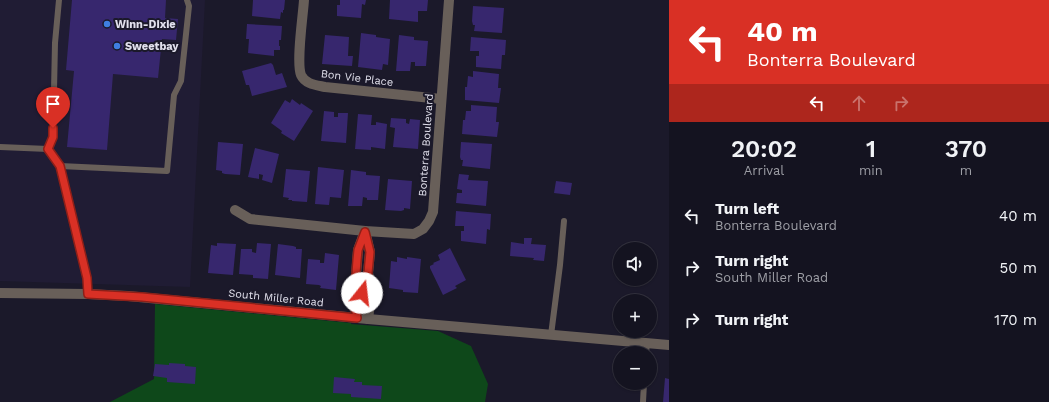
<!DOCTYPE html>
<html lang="en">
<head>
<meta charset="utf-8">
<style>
	:root { --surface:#141320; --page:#1d1c29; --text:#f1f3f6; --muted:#9d9ea5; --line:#33323e }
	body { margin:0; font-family:"Work Sans",sans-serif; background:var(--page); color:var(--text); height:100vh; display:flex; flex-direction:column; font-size:15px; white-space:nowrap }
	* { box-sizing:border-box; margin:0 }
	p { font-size:13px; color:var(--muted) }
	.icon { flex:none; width:22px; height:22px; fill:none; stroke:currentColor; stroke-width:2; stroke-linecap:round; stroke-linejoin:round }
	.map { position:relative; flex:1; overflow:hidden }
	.sheet { display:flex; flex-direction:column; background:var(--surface); width:380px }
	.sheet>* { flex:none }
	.hud { background:#d93025; color:#fff; overflow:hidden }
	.tools { position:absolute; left:613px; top:242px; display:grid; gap:8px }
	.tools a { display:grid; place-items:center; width:44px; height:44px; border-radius:50%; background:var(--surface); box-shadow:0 1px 3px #0004,0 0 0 1px var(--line); font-size:20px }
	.pin { position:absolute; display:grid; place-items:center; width:34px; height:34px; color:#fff; margin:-41px -17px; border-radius:50% 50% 50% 0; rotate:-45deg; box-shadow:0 0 4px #0007 }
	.pin .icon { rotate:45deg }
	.me { position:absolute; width:44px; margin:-22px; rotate:16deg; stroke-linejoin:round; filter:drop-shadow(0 0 3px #0008) }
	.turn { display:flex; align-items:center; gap:14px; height:84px; padding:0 12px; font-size:18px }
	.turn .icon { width:52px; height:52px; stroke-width:2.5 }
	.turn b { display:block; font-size:28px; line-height:34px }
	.lanes { display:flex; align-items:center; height:38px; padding:0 12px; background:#0003; justify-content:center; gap:20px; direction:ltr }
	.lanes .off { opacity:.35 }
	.eta { display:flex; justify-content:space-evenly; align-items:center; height:68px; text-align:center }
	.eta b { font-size:24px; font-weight:600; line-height:28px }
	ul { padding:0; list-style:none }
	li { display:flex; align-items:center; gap:12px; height:52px; padding:0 12px }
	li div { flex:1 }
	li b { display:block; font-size:15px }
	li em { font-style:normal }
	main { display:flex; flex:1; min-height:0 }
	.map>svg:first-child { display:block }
</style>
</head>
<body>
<main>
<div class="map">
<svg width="669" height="402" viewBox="0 0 669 402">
	<rect width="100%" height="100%" fill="#1b192a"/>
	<!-- built -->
	<polygon fill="#201c34" points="0,0 205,0 190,287 0,281"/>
	<!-- green -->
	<polygon fill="#0e481a" points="155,304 351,323 351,324 438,331 471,346 488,384 485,402 110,402 154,379"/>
	<!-- building -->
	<g fill="#37276e">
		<polygon points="72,0 166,0 165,18 178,19 176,40 162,39 158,78 113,74 107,150 67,147 74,71 66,70"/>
		<polygon points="253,0 285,0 284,10 283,10 283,13 281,12 280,19 252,16"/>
		<polygon points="340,0 366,0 365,5 362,4 361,18 337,16 337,5 340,5"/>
		<polygon points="390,0 428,0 427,11 418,11 418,22 389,19"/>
		<polygon points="473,6 504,8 502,33 474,31 475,25 473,25 472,21"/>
		<polygon points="247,24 282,26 281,40 279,40 279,46 280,46 280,50 274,50 274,56 248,53 249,39 246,39"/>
		<polygon points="361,33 376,35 376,37 390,39 388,65 383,64 382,70 358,67"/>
		<polygon points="325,35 349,37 348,56 353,56 352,66 322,64"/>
		<polygon points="399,35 414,37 414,40 428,41 426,66 415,66 415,62 411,62 410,71 396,71"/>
		<polygon points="471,37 506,40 505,55 502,55 501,69 476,67 476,56 479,56 479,51 470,51"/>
		<polygon points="271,63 273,65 276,75 282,73 287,87 252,96 249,85 246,85 242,71"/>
		<polygon points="473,71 499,74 498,88 501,88 499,103 465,100 465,87 467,87 468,76 473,77"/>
		<polygon points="292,99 300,105 301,103 313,111 294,141 281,133 282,131 271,123 285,100 290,103"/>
		<polygon points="471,105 497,107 496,122 499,122 497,137 462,134 463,120 465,120 466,111 471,111"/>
		<polygon points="324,111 334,112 334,117 338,117 338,113 348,113 346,143 321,141"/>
		<polygon points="358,114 372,115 371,125 376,125 376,122 387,124 385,149 371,147 371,150 355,149"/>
		<polygon points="391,118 406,119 406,123 409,124 410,119 420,120 418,149 393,147 395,128 390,127"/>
		<polygon points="218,142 243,144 240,175 225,174 222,173 222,171 216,170"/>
		<polygon points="461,142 492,144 490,169 462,166 463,160 461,160 460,157"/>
		<polygon points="255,148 279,154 272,183 262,180 263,175 259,174 259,179 248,177"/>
		<polygon points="318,167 344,170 341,198 330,197 329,205 315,204"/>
		<polygon points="286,169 310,171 307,202 292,201 292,200 288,200 289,198 283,197"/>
		<polygon points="351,170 366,172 366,175 380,176 378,200 367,200 367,198 363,197 362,206 348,206"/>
		<polygon points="459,174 469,175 468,180 488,181 486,206 456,203 457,193 462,193 462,190 457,189"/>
		<polygon points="388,179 412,181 410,209 404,208 404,210 401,211 385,210"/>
		<polygon points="556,181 572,183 570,195 554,193"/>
		<polygon points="456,211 491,214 490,230 487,229 486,244 461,241 461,231 464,231 464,226 455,226"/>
		<polygon points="524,238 532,238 531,244 546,245 544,261 533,260 534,258 510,256 511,242 524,244"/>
		<polygon points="217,243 236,244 233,275 208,273 211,245 217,246"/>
		<polygon points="257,243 271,244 268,279 253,278 253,275 239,274 241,249 252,249 252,252 256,253"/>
		<polygon points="278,244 293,246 296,247 296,249 302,249 300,278 275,275"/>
		<polygon points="450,248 466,280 455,286 457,288 443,295 430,268 430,266 434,264 433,263 440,260 438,255"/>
		<polygon points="325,253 339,255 336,290 320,288 321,286 319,285 306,284 308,259 320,260 320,263 324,263"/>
		<polygon points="397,257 407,259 407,257 421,259 418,293 403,292 403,290 389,288 391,261 397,262"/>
		<polygon points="169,363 185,364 185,366 196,367 195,384 167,382 167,378 153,376 155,364 169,365"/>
		<polygon points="334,377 355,379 354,382 362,382 362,385 382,386 381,399 351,397 351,394 333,393"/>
		<polygon points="665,378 669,379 669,402 663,402"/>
	</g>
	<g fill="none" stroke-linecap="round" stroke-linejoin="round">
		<!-- service -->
		<g stroke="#685f59" stroke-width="6">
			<polyline points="0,147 48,149 60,166"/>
			<polyline points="48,149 53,137 55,43 59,0"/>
			<polyline points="88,294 87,278 60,166 167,171 174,95 181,81 189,6 187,0"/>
			<polyline points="551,335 560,265 564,221"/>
			<polyline points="646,353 647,343"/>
			<polyline points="643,402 644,383"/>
		</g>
		<!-- minor -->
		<g stroke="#685f59" stroke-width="10">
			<path d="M304,0c-1,16 -8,62 -3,75 4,9 15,10 24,12l116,12"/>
			<polyline points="235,210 250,219 365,231 414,234 423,229 429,221 433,212 449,0"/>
			<path d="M368,273c5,15 2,31 0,46"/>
			<polyline points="356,314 354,302 358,250 365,231"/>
			<polyline points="357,318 361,304 363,282 368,273 370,252 365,231"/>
		</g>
		<!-- tertiary -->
		<polyline stroke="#685f59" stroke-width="10" points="0,293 88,294 128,296 368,319 669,345"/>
	</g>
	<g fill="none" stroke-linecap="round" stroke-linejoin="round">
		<!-- route casing -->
		<g stroke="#8d1f18" stroke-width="10">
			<polyline id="route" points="53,128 53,137 48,149 60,166 87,278 88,294 142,297 357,318 354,302 357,260 358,250 365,232 370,252 368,273 363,282 362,293"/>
		</g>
		<!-- route -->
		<use href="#route" stroke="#d93025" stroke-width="7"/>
	</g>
	<!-- markers -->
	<g fill="#3f7fe0" stroke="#1b192a" stroke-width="1.5">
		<circle cx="107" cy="24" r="4"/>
		<circle cx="117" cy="46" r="4"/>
	</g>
	<g text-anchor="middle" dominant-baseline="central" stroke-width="4" stroke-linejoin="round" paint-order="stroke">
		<!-- poi labels -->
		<g font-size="11" font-weight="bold" fill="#e2e1ed" stroke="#1b192a" text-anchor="start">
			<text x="115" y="24">Winn-Dixie</text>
			<text x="125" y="46">Sweetbay</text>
		</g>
		<!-- street labels -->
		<g font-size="11" fill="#e2e1ed" stroke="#1b192a">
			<text transform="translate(357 78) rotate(7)">Bon Vie Place</text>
			<text transform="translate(426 145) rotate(-86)">Bonterra Boulevard</text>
			<text transform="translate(276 298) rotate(6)">South Miller Road</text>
		</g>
	</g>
</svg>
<div class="tools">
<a><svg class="icon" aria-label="sound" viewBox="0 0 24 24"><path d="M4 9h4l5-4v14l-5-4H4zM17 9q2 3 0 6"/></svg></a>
<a>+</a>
<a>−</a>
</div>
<div class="pin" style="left:53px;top:128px;background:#d93025"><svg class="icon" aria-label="arrive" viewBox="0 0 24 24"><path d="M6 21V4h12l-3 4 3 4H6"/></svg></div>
<svg class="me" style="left:362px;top:293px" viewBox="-20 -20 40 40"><circle r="19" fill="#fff"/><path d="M0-13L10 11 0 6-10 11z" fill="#d93025"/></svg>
</div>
<section class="sheet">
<div class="hud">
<div class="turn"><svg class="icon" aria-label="left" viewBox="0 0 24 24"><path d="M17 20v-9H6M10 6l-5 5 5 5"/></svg><div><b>40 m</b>Bonterra Boulevard</div></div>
<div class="lanes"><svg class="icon" aria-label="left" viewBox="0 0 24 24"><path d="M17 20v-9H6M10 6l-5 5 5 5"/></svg><svg class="icon off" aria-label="ahead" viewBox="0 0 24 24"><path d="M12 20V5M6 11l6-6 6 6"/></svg><svg class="icon off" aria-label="right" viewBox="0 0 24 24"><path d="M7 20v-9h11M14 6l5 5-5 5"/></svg></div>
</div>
<div class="eta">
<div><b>20:02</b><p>Arrival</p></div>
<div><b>1</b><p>min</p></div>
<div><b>370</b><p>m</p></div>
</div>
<ul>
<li><svg class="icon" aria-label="left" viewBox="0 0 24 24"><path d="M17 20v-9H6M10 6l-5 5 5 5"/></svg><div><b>Turn left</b><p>Bonterra Boulevard</p></div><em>40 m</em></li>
<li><svg class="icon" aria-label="right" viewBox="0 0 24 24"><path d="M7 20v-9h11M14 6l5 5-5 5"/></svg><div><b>Turn right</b><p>South Miller Road</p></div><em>50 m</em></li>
<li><svg class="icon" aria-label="right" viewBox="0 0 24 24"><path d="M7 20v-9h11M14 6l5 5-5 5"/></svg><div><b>Turn right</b></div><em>170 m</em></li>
</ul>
</section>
</main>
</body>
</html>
